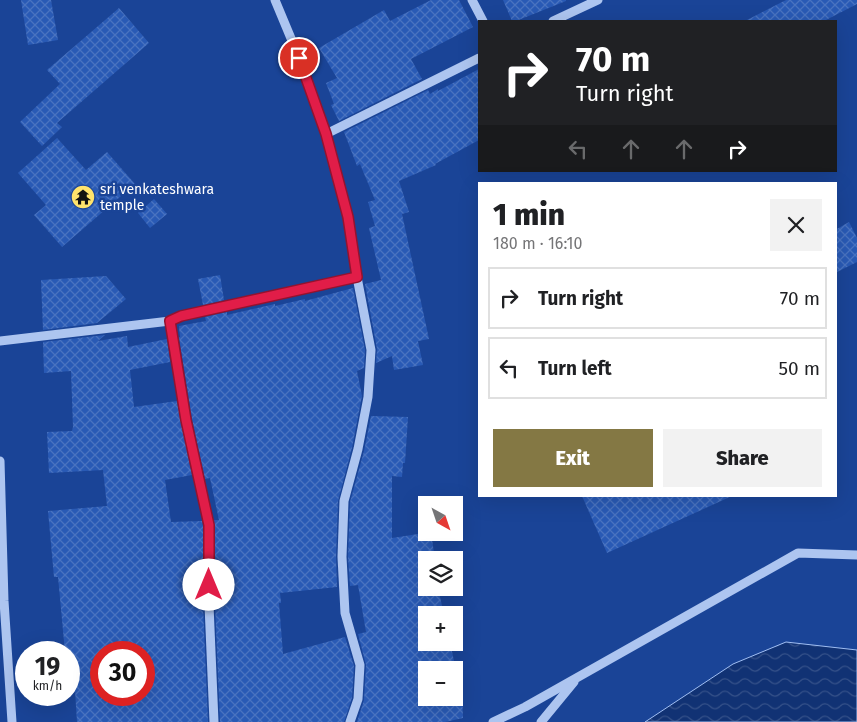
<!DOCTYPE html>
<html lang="en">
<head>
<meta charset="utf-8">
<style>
	:root { --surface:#fff; --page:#f2f2f2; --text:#202124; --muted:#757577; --line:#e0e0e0; --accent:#847844 }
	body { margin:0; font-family:"Fira Sans",sans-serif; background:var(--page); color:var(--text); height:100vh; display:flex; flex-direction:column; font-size:19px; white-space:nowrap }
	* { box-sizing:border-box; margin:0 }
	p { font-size:16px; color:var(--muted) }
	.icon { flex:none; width:28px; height:28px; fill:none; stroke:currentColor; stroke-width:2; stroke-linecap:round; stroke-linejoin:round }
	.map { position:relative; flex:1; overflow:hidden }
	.side { position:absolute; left:478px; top:182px; width:359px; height:315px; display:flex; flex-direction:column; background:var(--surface); border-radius:0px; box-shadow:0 5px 20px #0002 }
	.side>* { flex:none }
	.guide { position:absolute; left:478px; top:20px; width:359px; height:152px; border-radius:0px; box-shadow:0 5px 20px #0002; background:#202124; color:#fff; overflow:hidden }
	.needle { width:32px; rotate:140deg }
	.buttons { position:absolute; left:418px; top:496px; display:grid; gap:10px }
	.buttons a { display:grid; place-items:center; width:45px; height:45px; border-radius:0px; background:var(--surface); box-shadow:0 5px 20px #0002; font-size:25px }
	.speed { position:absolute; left:15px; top:641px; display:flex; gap:10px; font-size:25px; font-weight:700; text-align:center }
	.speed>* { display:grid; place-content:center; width:65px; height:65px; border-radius:50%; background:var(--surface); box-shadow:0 5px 20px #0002; line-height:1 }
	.speed small { font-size:12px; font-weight:400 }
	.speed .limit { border:8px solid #d22; background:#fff; color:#111 }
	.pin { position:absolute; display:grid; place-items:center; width:42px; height:42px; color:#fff; margin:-21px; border:2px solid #fff; border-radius:50%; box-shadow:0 1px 5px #0007 }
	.me { position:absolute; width:55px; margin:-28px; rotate:0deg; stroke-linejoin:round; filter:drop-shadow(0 0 4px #0008) }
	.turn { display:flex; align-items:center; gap:18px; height:105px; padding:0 15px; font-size:22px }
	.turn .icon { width:65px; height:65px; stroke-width:2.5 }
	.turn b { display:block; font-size:35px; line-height:42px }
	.lanes { display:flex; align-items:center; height:48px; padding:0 15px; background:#0003; justify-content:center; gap:25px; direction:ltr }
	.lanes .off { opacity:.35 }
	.round { display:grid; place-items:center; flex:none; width:52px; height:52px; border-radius:0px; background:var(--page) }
	.head { display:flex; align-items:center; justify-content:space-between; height:85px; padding:0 15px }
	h1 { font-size:30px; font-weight:800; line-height:38px }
	.button { display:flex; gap:10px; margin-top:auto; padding:10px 15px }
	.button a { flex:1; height:58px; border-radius:0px; background:var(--accent); color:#fff; font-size:20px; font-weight:800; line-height:58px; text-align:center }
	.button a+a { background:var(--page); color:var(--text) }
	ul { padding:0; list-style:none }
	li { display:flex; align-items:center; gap:15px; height:62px; margin:0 10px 8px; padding:0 5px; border:2px solid var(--line); border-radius:0px }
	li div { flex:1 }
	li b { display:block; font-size:19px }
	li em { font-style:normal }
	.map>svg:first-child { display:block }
</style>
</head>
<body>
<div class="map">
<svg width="857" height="722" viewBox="0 0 857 722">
	<defs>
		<pattern id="water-waves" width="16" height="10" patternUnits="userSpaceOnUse" patternTransform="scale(1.25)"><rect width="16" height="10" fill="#113274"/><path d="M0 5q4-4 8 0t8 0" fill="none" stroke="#355189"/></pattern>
		<pattern id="building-cross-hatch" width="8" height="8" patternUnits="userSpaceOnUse" patternTransform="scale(1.25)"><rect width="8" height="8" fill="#295ab5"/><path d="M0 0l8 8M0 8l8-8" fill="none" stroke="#4973c0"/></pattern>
	</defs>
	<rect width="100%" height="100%" fill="#1a4497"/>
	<!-- water -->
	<polygon fill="url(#water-waves)" stroke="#a0bef2" points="786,642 857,650 857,722 645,722 733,664"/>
	<!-- building -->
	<g fill="url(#building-cross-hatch)" fill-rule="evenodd">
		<polygon points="21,0 51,0 58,40 28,45"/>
		<polygon points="431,0 459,0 473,27 411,59 422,79 339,121 331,105 334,104 326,83 337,78 319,48 384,10 390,21"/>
		<polygon points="503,0 566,0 566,1 516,21 512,21"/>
		<polygon points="786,0 857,0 857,4 824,21 745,21"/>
		<polygon points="119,8 149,43 57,123 62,127 42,146 20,122 60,84 47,70"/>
		<polygon points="479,69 479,140 435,164 436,165 399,181 409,212 402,214 429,339 418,341 423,365 394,370 392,356 376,363 377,349 365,284 381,280 369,228 375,226 368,202 375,200 360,164 357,166 344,132 428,90 430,94 438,89 438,91"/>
		<polygon points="57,138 86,170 107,152 135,184 62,247 34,215 46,205 18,173"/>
		<polygon points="154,199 167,214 150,228 138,213"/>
		<polygon points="849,222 857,238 857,262 835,273 835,230"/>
		<polygon points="220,275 224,300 203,305 198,279"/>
		<polygon points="106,276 126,299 97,323 43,330 41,280"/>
		<polygon points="353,288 365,350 364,368 357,371 362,396 352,448 338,501 336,557 337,587 280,593 281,603 279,603 283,654 345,637 354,666 352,698 344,722 220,722 215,605 214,520 219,520 210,478 205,479 192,419 179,337 180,337 179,326 206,321 205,317 227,312 227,315 275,304 275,306 305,299 305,301"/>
		<path d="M105,335l-7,6 29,-5 1,11 39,-8 3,23 -40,8 4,37 43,-6 15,74 -27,5 6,42 31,-1 1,5v79l5,117h-131l-4,-63 -4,1v-8h-4l-7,-75h-4l-6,-66 59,-5 -4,-36 -54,3 -2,-41 25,-1 1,-4 -2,-56 -27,2 -1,-31zM101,652h43v43h-43z"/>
		<path d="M371,416l37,1 -3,46h-2l-1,14 -10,-1v62l39,-6 4,28h-9v28h12l6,27h-18v27h24l9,43h3l1,33 -18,4h-88l7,-22 2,-35 -8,-31 8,-2 -8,-47 -8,1 -2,-29 2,-55 14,-51zM426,670h28v28h-28z"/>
		<polygon points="582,496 732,496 607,553"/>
	</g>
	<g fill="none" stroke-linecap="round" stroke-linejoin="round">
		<!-- minor -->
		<g stroke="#adc5f0" stroke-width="9">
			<polyline points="275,0 305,72 326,134 348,217 357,277 371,350 368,397 358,449 344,501 342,557 345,613 360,665 358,699 350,722"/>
			<polyline points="472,0 483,21"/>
			<polyline points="553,21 598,0"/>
			<polyline points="326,134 479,58"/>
			<polyline points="170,321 186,420 209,525 209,605 214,722"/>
			<polyline points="0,341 170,321 181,316 357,277"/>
			<polyline points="0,461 4,601 12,722"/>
			<polyline points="493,722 525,707 798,553 857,555"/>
			<polyline points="541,722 574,682"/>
		</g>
	</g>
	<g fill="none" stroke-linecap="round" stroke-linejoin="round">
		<!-- route casing -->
		<g stroke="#92132f" stroke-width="12">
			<polyline id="route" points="209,585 209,525 186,420 170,321 181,316 357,277 348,217 326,134 299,58"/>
		</g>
		<!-- route -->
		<use href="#route" stroke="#e11d48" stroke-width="9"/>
	</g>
	<!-- icons -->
	<defs>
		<g id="temple-disc" transform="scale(1.25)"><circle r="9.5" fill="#ffe36c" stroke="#1a4497"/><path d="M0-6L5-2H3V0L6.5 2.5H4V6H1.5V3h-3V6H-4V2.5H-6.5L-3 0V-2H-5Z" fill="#111"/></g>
	</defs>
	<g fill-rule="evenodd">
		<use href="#temple-disc" x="83" y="197"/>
	</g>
	<g text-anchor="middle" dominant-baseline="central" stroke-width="5" stroke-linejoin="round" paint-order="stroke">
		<!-- poi labels -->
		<g font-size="14" fill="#fff" stroke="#1a4497" text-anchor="start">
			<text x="100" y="189">sri venkateshwara<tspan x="100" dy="16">temple</tspan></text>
		</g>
	</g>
</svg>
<div class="buttons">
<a><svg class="needle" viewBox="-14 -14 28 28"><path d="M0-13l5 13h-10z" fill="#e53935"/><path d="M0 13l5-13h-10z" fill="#757577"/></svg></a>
<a><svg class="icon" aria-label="layers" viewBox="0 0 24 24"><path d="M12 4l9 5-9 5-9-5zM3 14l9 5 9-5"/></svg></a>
<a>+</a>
<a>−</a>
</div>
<div class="speed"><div>19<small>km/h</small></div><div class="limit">30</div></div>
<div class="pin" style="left:299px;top:58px;background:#d93025"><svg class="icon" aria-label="arrive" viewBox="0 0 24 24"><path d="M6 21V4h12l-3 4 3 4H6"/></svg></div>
<svg class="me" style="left:209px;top:585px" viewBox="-20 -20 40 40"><circle r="19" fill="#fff"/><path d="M0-13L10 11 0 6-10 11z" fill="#e11d48"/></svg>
<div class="guide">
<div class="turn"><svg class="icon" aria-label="right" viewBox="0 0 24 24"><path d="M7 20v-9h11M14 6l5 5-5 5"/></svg><div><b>70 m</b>Turn right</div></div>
<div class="lanes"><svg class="icon off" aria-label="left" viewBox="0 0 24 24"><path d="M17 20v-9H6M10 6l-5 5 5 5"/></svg><svg class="icon off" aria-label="ahead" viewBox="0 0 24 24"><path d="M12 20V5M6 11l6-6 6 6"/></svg><svg class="icon off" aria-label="ahead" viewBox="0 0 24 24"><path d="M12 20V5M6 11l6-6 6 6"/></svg><svg class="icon" aria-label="right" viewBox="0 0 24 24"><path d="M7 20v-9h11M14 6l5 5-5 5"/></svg></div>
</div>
<section class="side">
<div class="head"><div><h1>1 min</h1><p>180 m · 16:10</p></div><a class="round"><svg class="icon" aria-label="close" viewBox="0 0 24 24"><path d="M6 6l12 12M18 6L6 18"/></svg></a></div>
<ul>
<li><svg class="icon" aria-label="right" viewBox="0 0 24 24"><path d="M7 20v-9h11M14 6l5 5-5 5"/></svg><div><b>Turn right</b></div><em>70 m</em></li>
<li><svg class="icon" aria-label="left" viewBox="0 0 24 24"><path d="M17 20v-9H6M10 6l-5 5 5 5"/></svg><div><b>Turn left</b></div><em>50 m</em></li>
</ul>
<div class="button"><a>Exit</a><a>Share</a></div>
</section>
</div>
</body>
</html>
